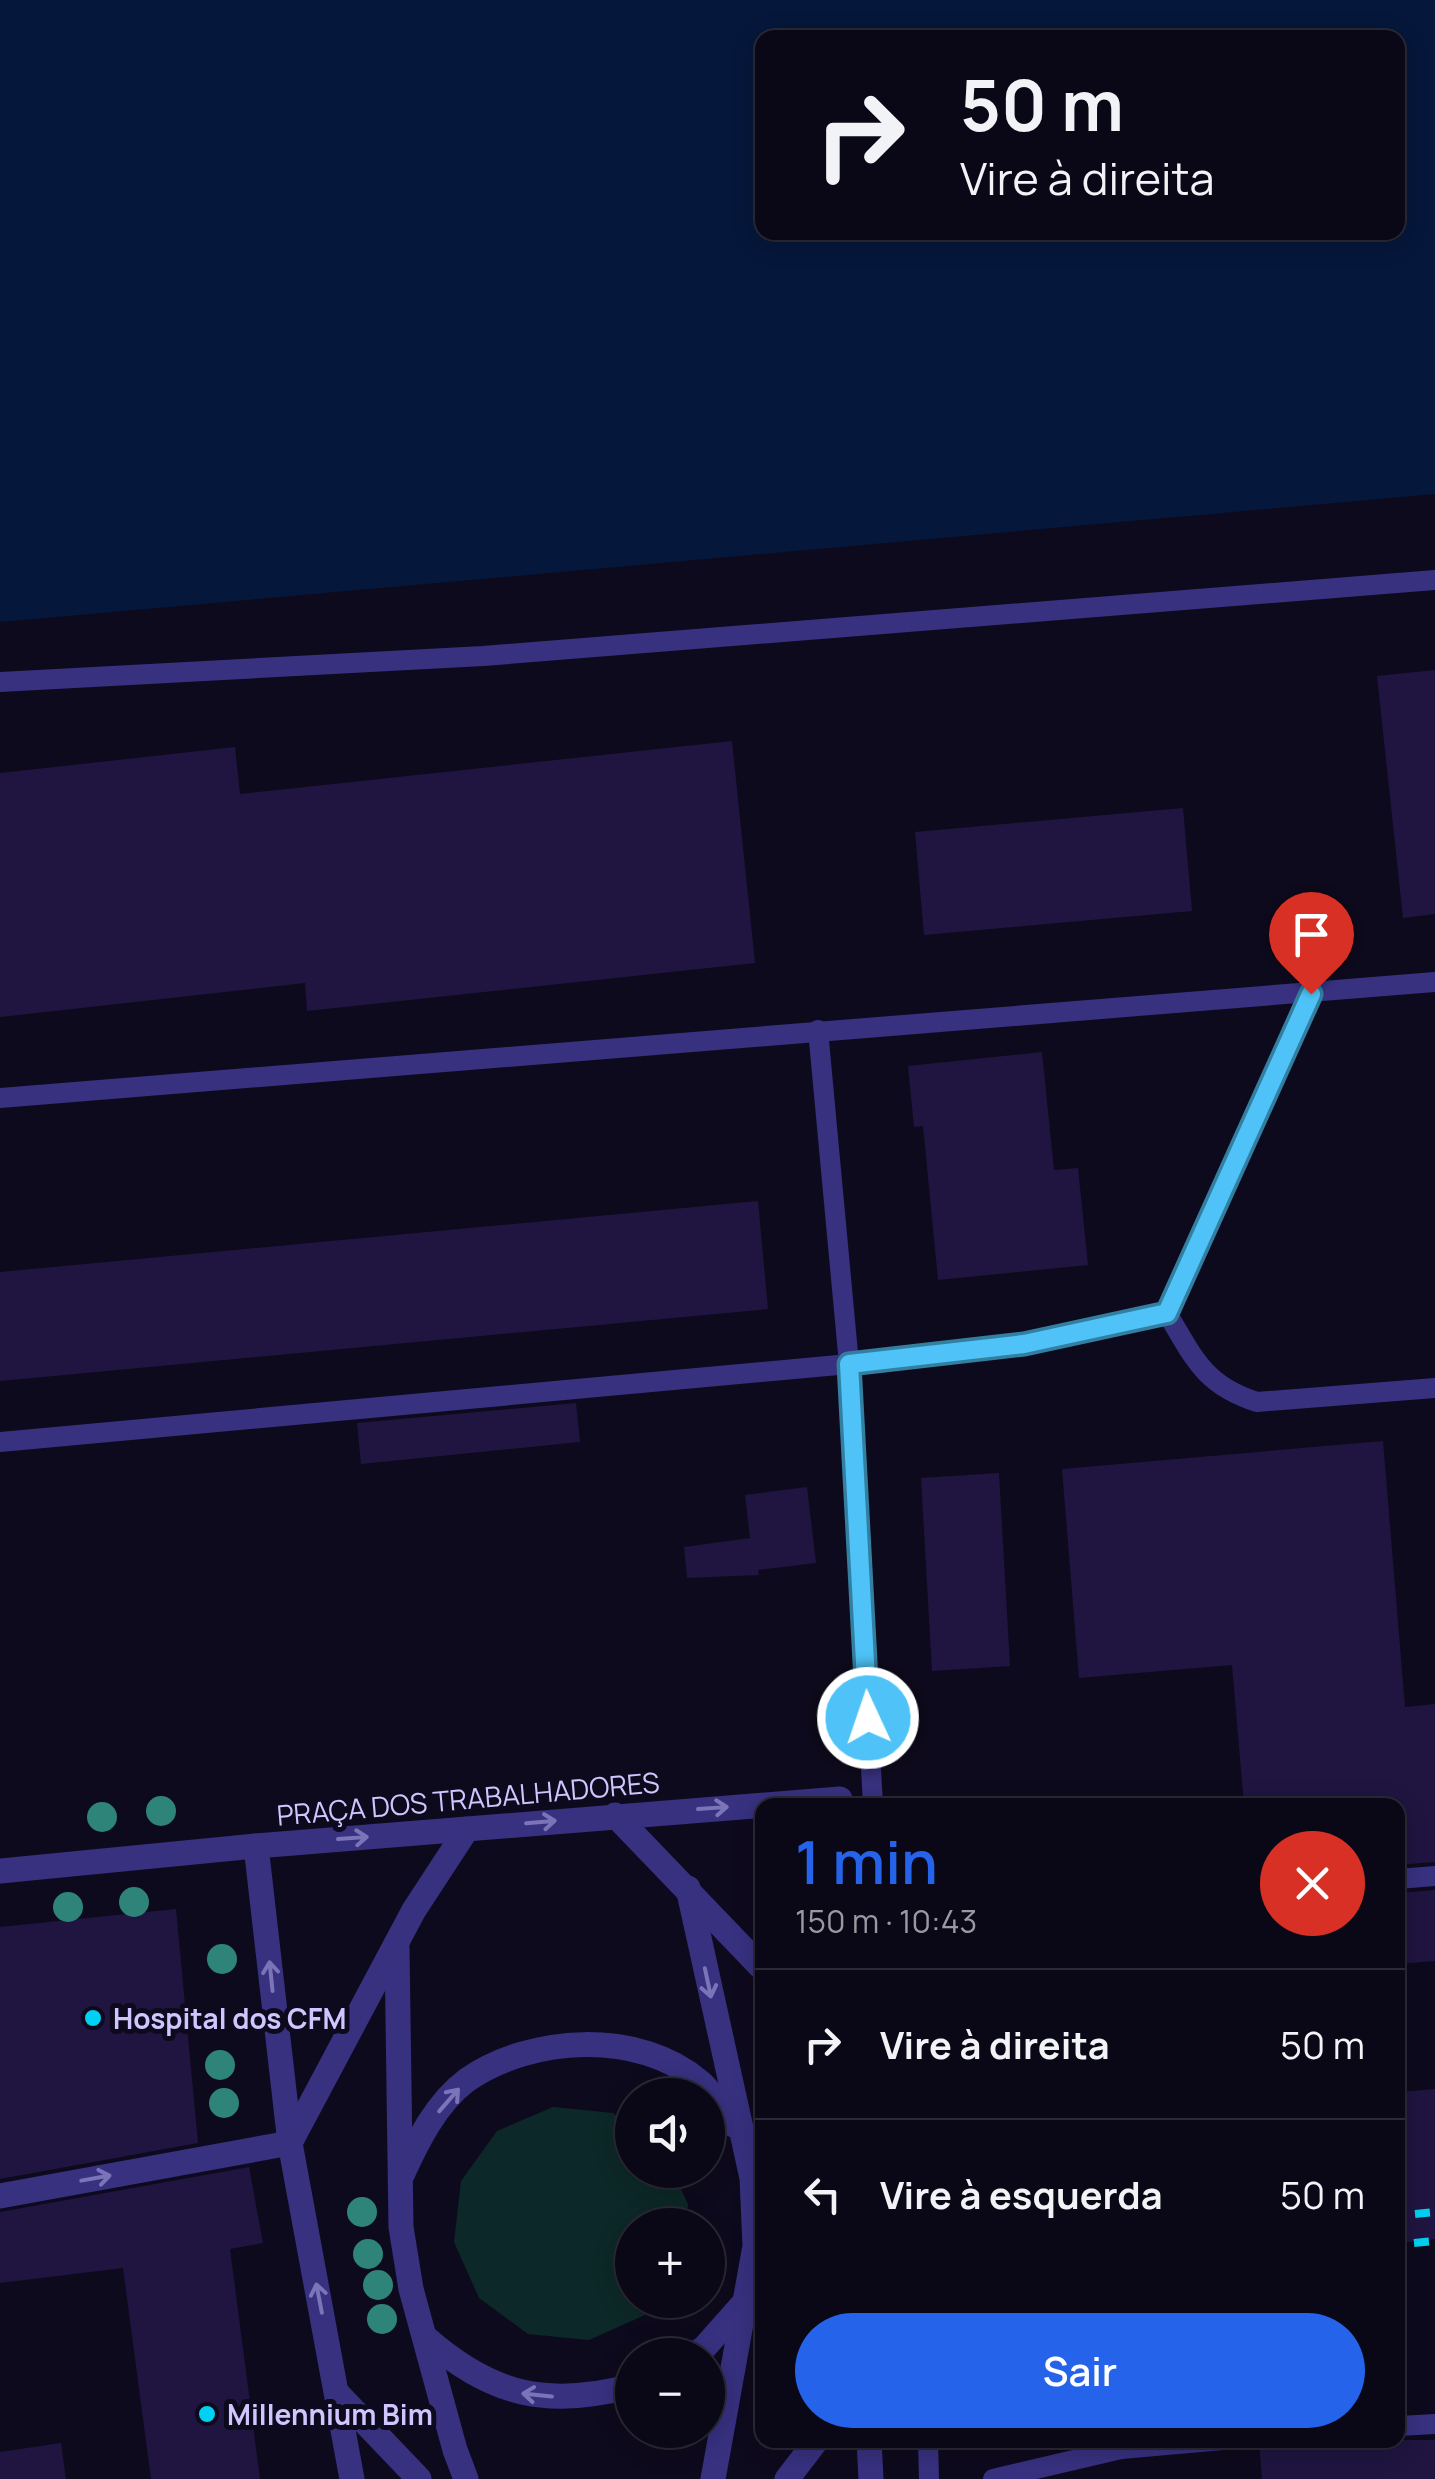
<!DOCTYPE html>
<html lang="pt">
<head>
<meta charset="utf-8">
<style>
	:root { --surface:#0a0816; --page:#181623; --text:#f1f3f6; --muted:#999aa1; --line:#2a2935; --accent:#2563eb }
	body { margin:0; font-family:Manrope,sans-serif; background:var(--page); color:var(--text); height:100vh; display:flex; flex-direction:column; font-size:38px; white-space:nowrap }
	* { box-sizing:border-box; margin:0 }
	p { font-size:32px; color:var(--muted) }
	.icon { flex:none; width:55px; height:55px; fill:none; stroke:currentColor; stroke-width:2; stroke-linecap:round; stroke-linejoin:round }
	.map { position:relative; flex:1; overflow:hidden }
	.drawer { position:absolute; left:755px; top:1798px; width:650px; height:650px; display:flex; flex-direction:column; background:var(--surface); border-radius:20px; box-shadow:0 5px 25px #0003,0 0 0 2px var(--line) }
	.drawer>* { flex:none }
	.guide { position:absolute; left:755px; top:30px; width:650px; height:210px; border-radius:20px; box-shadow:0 5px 25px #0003,0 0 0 2px var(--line); background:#0a0816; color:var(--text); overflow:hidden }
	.controls { position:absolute; left:615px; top:2078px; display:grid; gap:20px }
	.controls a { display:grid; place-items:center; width:110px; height:110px; border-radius:50%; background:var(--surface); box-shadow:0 5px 25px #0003,0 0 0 2px var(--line); font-size:50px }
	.pin { position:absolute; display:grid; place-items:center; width:85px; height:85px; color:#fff; margin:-102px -42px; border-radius:50% 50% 50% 0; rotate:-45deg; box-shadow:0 0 10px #0007 }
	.pin .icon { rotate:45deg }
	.me { position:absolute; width:110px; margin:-55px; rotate:357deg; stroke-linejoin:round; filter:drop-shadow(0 0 8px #0008) }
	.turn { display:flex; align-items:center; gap:35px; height:210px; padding:0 40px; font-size:45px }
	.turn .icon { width:130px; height:130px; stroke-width:2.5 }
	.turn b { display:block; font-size:70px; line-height:85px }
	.round { display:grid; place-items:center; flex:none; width:105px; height:105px; border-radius:52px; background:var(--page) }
	.headline { display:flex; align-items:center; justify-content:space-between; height:170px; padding:0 40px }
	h1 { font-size:60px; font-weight:600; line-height:75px; color:var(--accent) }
	.action { display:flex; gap:20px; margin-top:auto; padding:20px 40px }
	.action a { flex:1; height:115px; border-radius:60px; background:var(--accent); color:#fff; font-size:40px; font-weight:600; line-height:115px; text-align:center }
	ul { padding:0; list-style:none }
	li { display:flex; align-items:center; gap:30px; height:150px; padding:0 40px; border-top:2px solid var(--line) }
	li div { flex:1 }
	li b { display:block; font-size:38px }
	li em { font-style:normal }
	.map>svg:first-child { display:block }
</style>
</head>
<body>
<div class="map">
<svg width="1435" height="2479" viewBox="0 0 1435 2479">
	<rect width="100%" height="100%" fill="#0e0a1d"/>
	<!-- green -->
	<polygon fill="#0d2828" points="553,2107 613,2113 632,2127 632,2170 672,2170 688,2204 686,2225 632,2225 632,2300 656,2300 645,2315 589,2340 528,2334 479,2298 454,2242 461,2181 497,2131"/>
	<!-- water -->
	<path fill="#05173b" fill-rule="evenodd" d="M0,0h1435v494l-1435,128zM762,38h636v194h-636z"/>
	<!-- building -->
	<g fill="#1f1540">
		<polygon points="1435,670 1435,914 1403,918 1377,676"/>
		<polygon points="732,741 755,963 307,1011 305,983 0,1017 0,773 235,747 240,794"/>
		<polygon points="1183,808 1192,911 924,935 915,832"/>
		<polygon points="1042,1052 1054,1170 1078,1168 1088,1265 938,1280 923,1126 914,1127 908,1066"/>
		<polygon points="758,1201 768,1309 0,1381 0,1272"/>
		<polygon points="576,1403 580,1442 361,1464 357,1423"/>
		<polygon points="1383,1441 1405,1707 1435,1704 1435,1862 1398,1865 1398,1805 1244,1805 1232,1665 1079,1678 1062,1469"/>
		<polygon points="999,1473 1010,1666 932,1671 921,1478"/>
		<polygon points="807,1487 816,1563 758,1570 759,1575 687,1578 684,1547 750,1538 745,1495"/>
		<polygon points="1435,1890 1435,1961 1398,1964 1398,1893"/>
		<polygon points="176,1909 198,2143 0,2179 0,1927"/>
		<polygon points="1435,2089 1435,2239 1398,2243 1398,2092"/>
		<polygon points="249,2167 263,2243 230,2249 260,2479 151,2479 123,2268 0,2283 0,2212"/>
		<polygon points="1259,2440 1435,2440 1435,2479 1262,2479"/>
		<polygon points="61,2443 66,2479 0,2479 0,2452"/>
	</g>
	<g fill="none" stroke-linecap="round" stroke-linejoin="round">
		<!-- service -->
		<g stroke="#373180" stroke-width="20">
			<polyline points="0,682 483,656 1435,580"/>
			<polyline points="818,1030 849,1364 873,1805"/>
			<polyline points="0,1098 1435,982"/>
			<polyline points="1167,1313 1311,994"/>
			<path d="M1167,1313c27,45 37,72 90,89l178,-14"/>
			<polyline points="0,1442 849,1364 1024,1344 1167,1313"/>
			<polyline points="1398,1879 1435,1876"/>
			<polyline points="1398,2426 1435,2424"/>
			<polyline points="928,2440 929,2479"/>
			<polyline points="1121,2449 1223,2440"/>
			<polyline points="993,2479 1121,2449 1120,2440"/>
		</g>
		<!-- minor -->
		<g stroke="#373180" stroke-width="25">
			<polyline points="615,1815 762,1968"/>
			<polyline points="256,1846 290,2143 352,2479"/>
			<polyline points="0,1871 256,1846 840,1799 840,1805"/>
			<polyline points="688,1888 752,2178 755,2246 713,2479"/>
			<polyline points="397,1947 401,2227 411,2289 455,2450 466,2479"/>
			<path d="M402,2175c15,-33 34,-72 65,-95 63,-44 172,-51 233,2 13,11 23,29 34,43"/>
			<polyline points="0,2196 290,2143 414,1910 467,1829"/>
			<path d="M426,2338c66,58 122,70 206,48"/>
			<polyline points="693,2355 704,2348 743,2304"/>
			<polyline points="337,2393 419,2479"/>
			<polyline points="869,2440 871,2479"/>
			<polyline points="787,2479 817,2440"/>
		</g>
		<!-- rail -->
		<g stroke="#00d0f1" stroke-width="8" stroke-dasharray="15 12" stroke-linecap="butt">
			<polyline points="1415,2214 1435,2212"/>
			<polyline points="1414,2243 1435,2241"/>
		</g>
	</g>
	<!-- trees -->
	<g fill="#2f847a">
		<circle cx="161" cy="1811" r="15"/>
		<circle cx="102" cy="1817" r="15"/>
		<circle cx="134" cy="1902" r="15"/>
		<circle cx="68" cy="1907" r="15"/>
		<circle cx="222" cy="1959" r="15"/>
		<circle cx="220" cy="2065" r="15"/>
		<circle cx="224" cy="2103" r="15"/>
		<circle cx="362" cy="2212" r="15"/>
		<circle cx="368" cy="2254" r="15"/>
		<circle cx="378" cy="2285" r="15"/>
		<circle cx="382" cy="2319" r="15"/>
	</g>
	<!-- one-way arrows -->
	<defs><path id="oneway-shaft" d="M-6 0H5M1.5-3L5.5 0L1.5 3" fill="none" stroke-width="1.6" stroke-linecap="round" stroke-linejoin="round" transform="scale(2.5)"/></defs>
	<g stroke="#7b74b9">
		<use href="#oneway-shaft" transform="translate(713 1808) rotate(-4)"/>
		<use href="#oneway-shaft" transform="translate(541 1822) rotate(-5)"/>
		<use href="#oneway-shaft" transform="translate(353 1838) rotate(-4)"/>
		<use href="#oneway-shaft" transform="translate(271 1976) rotate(-96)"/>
		<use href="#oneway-shaft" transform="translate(708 1983) rotate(78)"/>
		<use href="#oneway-shaft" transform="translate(449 2100) rotate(-49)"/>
		<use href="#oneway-shaft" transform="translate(96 2178) rotate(-10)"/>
		<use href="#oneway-shaft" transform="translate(319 2298) rotate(-101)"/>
		<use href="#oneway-shaft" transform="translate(537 2395) rotate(-174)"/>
	</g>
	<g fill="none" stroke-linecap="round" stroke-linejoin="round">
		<!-- route casing -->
		<g stroke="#337fa1" stroke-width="25">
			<polyline id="route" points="868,1718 849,1364 1024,1344 1167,1313 1311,994"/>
		</g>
		<!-- route -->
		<use href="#route" stroke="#4fc3f7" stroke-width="18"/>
	</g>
	<!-- markers -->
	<g fill="#00d0f1" stroke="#0e0a1d" stroke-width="4">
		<circle cx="93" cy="2018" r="10"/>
		<circle cx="207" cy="2414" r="10"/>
	</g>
	<g text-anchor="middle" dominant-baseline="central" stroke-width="10" stroke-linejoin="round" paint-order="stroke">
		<!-- street labels -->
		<g font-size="28" fill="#cfc6ff" stroke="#0e0a1d">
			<text transform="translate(468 1798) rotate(-5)">PRAÇA DOS TRABALHADORES</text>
		</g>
		<!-- poi labels -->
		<g font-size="28" font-weight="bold" fill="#cfc6ff" stroke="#0e0a1d" text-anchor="start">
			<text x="113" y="2018">Hospital dos CFM</text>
			<text x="227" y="2414">Millennium Bim</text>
		</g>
	</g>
</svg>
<div class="controls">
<a><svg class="icon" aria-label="sound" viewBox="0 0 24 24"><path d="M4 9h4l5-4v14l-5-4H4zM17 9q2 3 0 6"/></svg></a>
<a>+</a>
<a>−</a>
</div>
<div class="pin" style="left:1311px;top:994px;background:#d93025"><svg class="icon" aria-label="arrive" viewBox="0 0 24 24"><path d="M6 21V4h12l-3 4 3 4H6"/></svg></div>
<svg class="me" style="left:868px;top:1718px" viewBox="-20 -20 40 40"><circle r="17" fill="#4fc3f7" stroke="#fff" stroke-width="3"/><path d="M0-11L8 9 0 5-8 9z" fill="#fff"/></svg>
<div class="guide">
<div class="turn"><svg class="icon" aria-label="right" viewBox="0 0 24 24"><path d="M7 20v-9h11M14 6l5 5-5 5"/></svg><div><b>50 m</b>Vire à direita</div></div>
</div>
<section class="drawer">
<div class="headline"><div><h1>1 min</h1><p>150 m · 10:43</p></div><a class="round" style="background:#d93025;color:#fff"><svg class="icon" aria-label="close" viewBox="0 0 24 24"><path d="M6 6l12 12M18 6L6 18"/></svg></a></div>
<ul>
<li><svg class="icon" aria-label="right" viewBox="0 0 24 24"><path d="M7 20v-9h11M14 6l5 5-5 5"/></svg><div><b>Vire à direita</b></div><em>50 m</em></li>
<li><svg class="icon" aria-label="left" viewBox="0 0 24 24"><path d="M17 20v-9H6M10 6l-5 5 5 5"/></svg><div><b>Vire à esquerda</b></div><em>50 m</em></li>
</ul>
<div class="action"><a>Sair</a></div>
</section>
</div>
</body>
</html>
